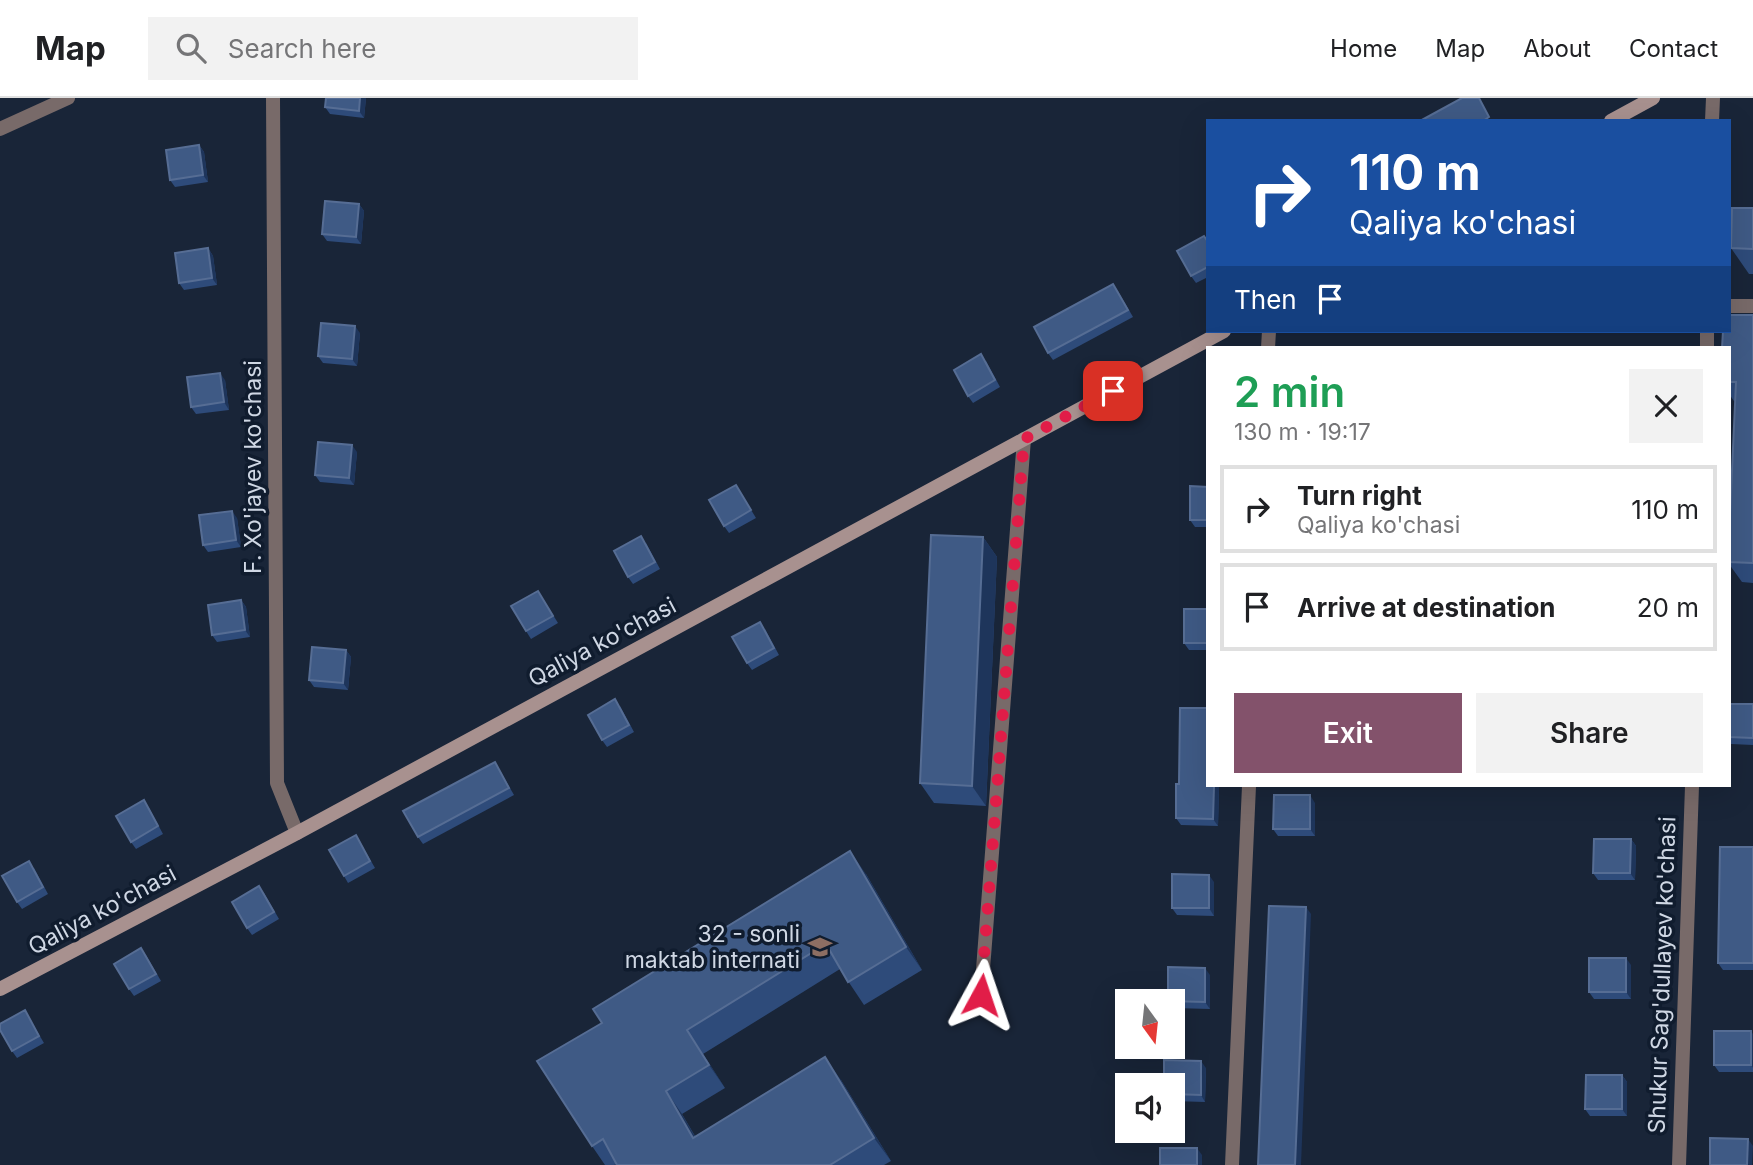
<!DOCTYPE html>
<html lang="en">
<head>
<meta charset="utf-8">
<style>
	:root { --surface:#fff; --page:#f2f2f2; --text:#202124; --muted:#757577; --line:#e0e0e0; --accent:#83526b }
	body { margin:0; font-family:Inter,sans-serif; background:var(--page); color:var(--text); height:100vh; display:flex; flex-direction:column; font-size:26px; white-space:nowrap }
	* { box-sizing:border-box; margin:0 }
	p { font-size:23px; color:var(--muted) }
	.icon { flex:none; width:38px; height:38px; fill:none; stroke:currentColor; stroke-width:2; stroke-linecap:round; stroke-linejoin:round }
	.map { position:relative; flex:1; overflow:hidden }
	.sheet { position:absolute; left:1206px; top:248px; width:525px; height:441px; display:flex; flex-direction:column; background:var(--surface); border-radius:0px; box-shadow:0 7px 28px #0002 }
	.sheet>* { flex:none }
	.top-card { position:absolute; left:1206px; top:21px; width:525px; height:214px; border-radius:0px; box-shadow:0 7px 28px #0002; background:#1a4fa0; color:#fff; overflow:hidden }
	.needle { width:46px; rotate:165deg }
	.fabs { position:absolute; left:1115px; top:891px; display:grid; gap:14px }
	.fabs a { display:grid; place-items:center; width:70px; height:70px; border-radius:0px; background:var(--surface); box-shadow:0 7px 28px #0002; font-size:35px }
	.pin { position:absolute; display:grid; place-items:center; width:60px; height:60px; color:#fff; margin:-30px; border-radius:14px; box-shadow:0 4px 10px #0006 }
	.me { position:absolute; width:77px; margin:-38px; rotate:5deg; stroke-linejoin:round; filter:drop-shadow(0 0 5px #0008) }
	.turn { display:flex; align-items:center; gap:24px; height:147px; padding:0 28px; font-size:32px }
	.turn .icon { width:91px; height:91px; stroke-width:2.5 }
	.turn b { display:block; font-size:49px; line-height:60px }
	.then { display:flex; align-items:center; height:66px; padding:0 28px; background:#0003; gap:14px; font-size:26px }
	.round { display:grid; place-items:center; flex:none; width:74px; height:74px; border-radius:0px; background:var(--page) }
	.head { display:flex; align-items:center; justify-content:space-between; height:119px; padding:0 28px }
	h1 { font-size:42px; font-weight:600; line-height:52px; color:#1e9e55 }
	.cta { display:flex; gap:14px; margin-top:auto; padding:14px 28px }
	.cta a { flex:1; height:80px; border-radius:0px; background:var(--accent); color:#fff; font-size:28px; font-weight:600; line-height:80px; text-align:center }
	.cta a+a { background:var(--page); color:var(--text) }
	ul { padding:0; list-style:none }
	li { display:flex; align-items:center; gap:21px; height:88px; margin:0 14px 10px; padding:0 14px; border:4px solid var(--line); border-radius:0px }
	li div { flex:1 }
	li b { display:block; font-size:26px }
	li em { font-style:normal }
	header { display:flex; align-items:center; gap:42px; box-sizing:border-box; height:98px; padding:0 35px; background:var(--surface); border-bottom:2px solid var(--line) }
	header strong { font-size:33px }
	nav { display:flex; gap:38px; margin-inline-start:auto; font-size:24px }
	.search { width:490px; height:63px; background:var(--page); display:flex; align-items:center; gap:18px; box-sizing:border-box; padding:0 24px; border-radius:0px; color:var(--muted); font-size:26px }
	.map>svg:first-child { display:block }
</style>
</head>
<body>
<header>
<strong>Map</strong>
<div class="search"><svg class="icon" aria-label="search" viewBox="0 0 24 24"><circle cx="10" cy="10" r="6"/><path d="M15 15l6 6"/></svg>Search here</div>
<nav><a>Home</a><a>Map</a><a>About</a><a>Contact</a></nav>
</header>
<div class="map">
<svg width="1753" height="1067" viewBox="0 0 1753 1067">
	<rect width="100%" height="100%" fill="#192538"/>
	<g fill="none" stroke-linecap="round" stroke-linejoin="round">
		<!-- service -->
		<g stroke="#786a69" stroke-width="14">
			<polyline points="1729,208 1753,208"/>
			<polyline points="981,897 1024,341"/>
		</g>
		<!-- minor -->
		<g stroke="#786a69" stroke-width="14">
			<polyline points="273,0 277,685 297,735"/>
			<polyline points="1712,23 1713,0"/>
			<polyline points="0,31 68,0"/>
			<polyline points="1268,250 1269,233"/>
			<polyline points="1707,250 1707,233"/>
			<polyline points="1232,1067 1249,688"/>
			<polyline points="1679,1067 1692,688"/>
		</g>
		<!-- secondary -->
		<g stroke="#a8918f" stroke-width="14">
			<polyline points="1611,23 1653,0"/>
			<polyline points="0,891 297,735 1224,233"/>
		</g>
	</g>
	<!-- wall -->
	<g fill="#2e4b7a">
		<polygon points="366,0 364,20 330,16 325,9"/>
		<polygon points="199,47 204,54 208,84 175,89 170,82"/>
		<polygon points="359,106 364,113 361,146 327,143 322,136"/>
		<polygon points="1753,110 1753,176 1749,176 1731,150"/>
		<polygon points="1208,143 1208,179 1196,185 1191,178"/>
		<polygon points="208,150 213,158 217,187 184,192 179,185"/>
		<polygon points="1118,193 1133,219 1053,262 1048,255"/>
		<polygon points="1753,217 1753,485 1742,484 1729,466 1729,439 1735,303 1734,303 1729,296 1729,250"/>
		<polygon points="360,235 357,268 323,265 318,258"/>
		<polygon points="986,263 1000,289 973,305 968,298"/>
		<polygon points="225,282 229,312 196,316 191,309"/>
		<polygon points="357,354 354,387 320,384 315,377"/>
		<polygon points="736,387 756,420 729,435 724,428"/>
		<polygon points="1208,389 1208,429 1195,429 1190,422"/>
		<polygon points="237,420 241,449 208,454 203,447"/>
		<polygon points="983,439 997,459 986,708 934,705 920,685"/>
		<polygon points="646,445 660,471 633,486 628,479"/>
		<polygon points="538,493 558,525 531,541 526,533"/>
		<polygon points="241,502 246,509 250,539 217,544 212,537"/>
		<polygon points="1208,511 1208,552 1189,552 1184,545"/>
		<polygon points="765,531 779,557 752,572 747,565"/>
		<polygon points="346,552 351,559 348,592 314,589 309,582"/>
		<polygon points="1729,606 1753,606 1753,647 1731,646 1729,644"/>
		<polygon points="620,608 634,634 607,649 602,642"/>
		<polygon points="495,664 514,697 423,746 418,739"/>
		<polygon points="1208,688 1219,688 1218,728 1181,727 1176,720"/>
		<polygon points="1315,705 1315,738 1278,738 1273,731"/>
		<polygon points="149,710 163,736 136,751 131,744"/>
		<polygon points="356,737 375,770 348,785 344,778"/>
		<polygon points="1631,741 1636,748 1635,782 1598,782 1593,775"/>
		<polygon points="1753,749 1753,872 1723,872 1718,865"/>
		<polygon points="34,770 48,796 22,811 17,804"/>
		<polygon points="866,776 922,872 864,907 840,871 703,956 725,990 682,1016 695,1038 841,982 891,1063 884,1067 618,1067 617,1066 614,1067 605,1067 592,1048 602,925"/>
		<polygon points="1214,784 1214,818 1177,817 1172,810"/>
		<polygon points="264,795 279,821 252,837 247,830"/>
		<polygon points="146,857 161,883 134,898 129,891"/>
		<polygon points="1631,867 1631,901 1594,901 1589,894"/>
		<polygon points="1210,877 1210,911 1173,910 1172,903"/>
		<polygon points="29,920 44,945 17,960 12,953"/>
		<polygon points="1753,936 1753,974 1719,974 1714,967"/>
		<polygon points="1206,970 1205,1004 1172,1003 1172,987"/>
		<polygon points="1622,977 1627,984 1627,1018 1590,1018 1585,1011"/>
	</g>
	<!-- shaded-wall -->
	<g fill="#1e355b">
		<polygon points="360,0 366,0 364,20 359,13"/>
		<polygon points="199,47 204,54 208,84 203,77"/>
		<polygon points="359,106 364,113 361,146 356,139"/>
		<polygon points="208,150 213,158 217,187 212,180"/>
		<polygon points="355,228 360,235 357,268 352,261"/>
		<polygon points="220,275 225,282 229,312 224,304"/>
		<polygon points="352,347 357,354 354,387 349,380"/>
		<polygon points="232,413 237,420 241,449 236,442"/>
		<polygon points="983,439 997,459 986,708 972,688"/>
		<polygon points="241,502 246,509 250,539 245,532"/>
		<polygon points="346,552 351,559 348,592 343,585"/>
		<polygon points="1214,688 1219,688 1218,728 1213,721"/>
		<polygon points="1310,697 1315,705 1315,738 1310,731"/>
		<polygon points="1631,741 1636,748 1635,782 1630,775"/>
		<polygon points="850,753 866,776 922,872 906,849"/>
		<polygon points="1209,777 1214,784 1214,818 1209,810"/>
		<polygon points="1306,809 1311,816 1301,1067 1295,1067"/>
		<polygon points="1626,860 1631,867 1631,901 1626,894"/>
		<polygon points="1205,870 1210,877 1210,911 1205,904"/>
		<polygon points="687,932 703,956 725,990 709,967"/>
		<polygon points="1751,933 1753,936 1753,970 1751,967"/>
		<polygon points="825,959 841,982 891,1063 874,1040"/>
		<polygon points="1201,963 1206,970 1205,1004 1201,997"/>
		<polygon points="1622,977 1627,984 1627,1018 1622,1011"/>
		<polygon points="666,993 682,1016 709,1063 693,1040"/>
		<polygon points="1748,1041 1753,1048 1752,1067 1747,1067"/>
		<polygon points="1197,1050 1202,1057 1202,1067 1197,1067"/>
	</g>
	<!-- building -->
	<g fill="#3f5a85" stroke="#566d94" stroke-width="2">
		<polygon points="326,0 360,0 359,13 325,9"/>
		<polygon points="1462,0 1479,0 1489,19 1483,23 1420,23"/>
		<polygon points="199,47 203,77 170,82 166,52"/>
		<polygon points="325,103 359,106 356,139 322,136"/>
		<polygon points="1732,110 1753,110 1753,151 1731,150"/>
		<polygon points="1204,138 1208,144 1208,169 1191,178 1177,153"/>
		<polygon points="208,150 212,180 179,185 175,155"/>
		<polygon points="1113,186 1128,212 1048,255 1034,229"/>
		<polygon points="1729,217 1753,217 1753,465 1729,464 1729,439 1736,284 1729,284 1729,250 1722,250 1723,233 1729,233"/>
		<polygon points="321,225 355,228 352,261 318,258"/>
		<polygon points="981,256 995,282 968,298 954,272"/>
		<polygon points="220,275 224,304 191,309 187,279"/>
		<polygon points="318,344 352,347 349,380 315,377"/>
		<polygon points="736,387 751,412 724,428 709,402"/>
		<polygon points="1190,388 1208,389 1208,422 1190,422"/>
		<polygon points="232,413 236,442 203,447 199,417"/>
		<polygon points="931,437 983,439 972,688 920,685"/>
		<polygon points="641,438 655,464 628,479 614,453"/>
		<polygon points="538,493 553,518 526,533 511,508"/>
		<polygon points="241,502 245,532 212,537 208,507"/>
		<rect x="1184" y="511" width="24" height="34"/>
		<polygon points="760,524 774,550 747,565 732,539"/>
		<polygon points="312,549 346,552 343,585 309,582"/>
		<polygon points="615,601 629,627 602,642 588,617"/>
		<polygon points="1729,606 1753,606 1753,640 1729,639"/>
		<polygon points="1180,610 1208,610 1208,688 1214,688 1213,721 1176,720 1176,686 1179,686"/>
		<polygon points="495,664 509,690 418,739 403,713"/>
		<polygon points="1274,697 1310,697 1310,731 1273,731"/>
		<polygon points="144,702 158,728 131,744 116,718"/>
		<polygon points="356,737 370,763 344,778 329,752"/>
		<polygon points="1594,741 1631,741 1630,775 1593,775"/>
		<polygon points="1720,749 1753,749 1753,865 1718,865"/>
		<polygon points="850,753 906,849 848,884 826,846 687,932 709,967 666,993 693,1040 825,959 874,1040 830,1067 617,1067 603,1041 592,1048 537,963 602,925 593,911"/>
		<polygon points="29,763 43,789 17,804 2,778"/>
		<polygon points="1172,776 1209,777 1209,810 1172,810"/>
		<polygon points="259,788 274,814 247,830 232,804"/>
		<polygon points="1269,808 1306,809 1295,1067 1258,1067"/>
		<polygon points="141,850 156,876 129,891 114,866"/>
		<rect x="1589" y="860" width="37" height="34"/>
		<polygon points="1168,869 1205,870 1205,904 1168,903"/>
		<polygon points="25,912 39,938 12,953 0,932 0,926"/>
		<rect x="1714" y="933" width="37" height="34"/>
		<polygon points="1164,962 1201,963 1201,997 1172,996 1172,987 1164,987"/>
		<polygon points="1586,977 1622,977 1622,1011 1585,1011"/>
		<polygon points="1710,1040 1748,1041 1747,1067 1710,1067"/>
		<rect x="1160" y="1050" width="37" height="17"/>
	</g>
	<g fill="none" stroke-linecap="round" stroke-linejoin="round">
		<!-- route -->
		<polyline stroke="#e11d48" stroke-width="12" stroke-dasharray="0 21.6" points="981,897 1024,341 1113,293"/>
	</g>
	<!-- icons -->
	<defs>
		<g id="school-bare" transform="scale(1.89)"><path d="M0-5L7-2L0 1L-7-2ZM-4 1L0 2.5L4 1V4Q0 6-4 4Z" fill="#8d6e63" stroke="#101c2e" stroke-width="2.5" paint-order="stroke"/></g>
	</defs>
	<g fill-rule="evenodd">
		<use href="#school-bare" x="820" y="849"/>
	</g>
	<g text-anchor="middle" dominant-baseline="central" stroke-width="7" stroke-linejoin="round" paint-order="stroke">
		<!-- street labels -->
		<g font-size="23" fill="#cfd7e4" stroke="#101c2e">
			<text transform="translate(253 369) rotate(-90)">F. Xo'jayev ko'chasi</text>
			<text transform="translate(602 544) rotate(-28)">Qaliya ko'chasi</text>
			<text transform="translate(102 812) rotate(-28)">Qaliya ko'chasi</text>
			<text transform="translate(1662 877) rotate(-88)">Shukur Sag'dullayev ko'chasi</text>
		</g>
		<!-- poi labels -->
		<g font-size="23" fill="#cfd7e4" stroke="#101c2e" text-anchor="end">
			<text x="800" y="836">32 - sonli<tspan x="800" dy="26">maktab internati</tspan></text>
		</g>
	</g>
</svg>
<div class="fabs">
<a><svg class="needle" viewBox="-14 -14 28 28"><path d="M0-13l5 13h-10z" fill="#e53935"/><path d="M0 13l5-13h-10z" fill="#757577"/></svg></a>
<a><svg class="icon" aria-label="sound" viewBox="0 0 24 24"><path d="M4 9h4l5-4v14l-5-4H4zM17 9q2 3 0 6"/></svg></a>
</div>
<div class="pin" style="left:1113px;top:293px;background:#d93025"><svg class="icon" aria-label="arrive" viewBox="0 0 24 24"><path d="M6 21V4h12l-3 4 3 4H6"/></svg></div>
<svg class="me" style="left:981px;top:897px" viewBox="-20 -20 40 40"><path d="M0-17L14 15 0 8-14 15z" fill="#e11d48" stroke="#fff" stroke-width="4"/></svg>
<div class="top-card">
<div class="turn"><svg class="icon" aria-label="right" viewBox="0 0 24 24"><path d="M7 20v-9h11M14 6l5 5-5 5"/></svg><div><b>110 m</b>Qaliya ko'chasi</div></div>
<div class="then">Then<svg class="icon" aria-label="arrive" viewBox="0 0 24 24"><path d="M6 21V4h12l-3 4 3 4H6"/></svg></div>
</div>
<section class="sheet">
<div class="head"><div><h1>2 min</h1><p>130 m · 19:17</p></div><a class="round"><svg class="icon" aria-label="close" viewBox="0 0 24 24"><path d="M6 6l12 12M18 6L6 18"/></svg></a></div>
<ul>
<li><svg class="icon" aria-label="right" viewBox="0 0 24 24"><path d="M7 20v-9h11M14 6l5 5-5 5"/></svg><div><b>Turn right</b><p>Qaliya ko'chasi</p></div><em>110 m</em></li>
<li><svg class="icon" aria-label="arrive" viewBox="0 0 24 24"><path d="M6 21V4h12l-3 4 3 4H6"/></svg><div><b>Arrive at destination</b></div><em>20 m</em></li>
</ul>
<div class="cta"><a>Exit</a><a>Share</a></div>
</section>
</div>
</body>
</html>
